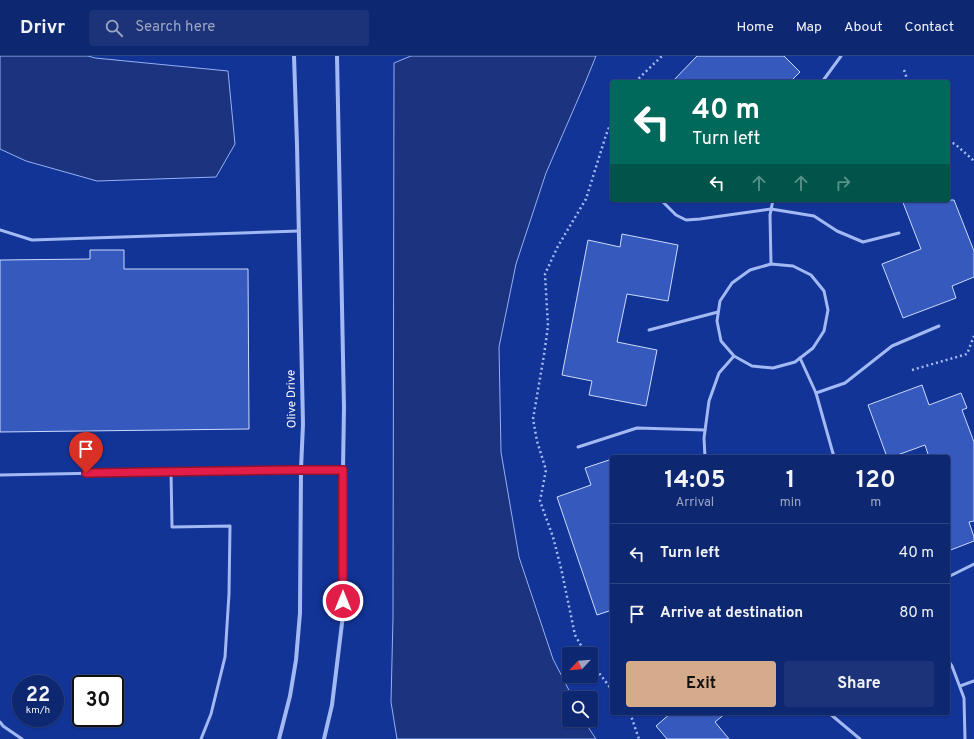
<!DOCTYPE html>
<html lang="en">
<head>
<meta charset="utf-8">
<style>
	:root { --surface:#0e2771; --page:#1c3379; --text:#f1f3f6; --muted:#9ba5c3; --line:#2e4484; --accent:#d6ab8b }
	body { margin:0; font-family:Overpass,sans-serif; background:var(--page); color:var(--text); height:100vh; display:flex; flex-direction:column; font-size:15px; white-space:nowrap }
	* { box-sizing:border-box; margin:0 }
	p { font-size:13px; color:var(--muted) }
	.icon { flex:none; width:22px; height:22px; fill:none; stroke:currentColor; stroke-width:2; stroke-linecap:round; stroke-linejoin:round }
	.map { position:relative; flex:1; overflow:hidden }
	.sheet { position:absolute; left:610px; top:399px; width:340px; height:260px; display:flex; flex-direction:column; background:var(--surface); border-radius:4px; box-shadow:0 1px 3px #0004,0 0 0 1px var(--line) }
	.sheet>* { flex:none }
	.guide { position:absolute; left:610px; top:24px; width:340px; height:122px; border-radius:4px; box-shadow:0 1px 3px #0004,0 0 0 1px var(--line); background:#00695c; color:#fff; overflow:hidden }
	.needle { width:26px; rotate:244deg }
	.tools { position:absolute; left:562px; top:591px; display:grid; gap:8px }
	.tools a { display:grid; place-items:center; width:36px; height:36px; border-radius:4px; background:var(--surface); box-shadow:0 1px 3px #0004,0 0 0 1px var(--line); font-size:20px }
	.speed { position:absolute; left:12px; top:619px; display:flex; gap:8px; font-size:20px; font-weight:700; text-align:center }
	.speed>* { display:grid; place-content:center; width:52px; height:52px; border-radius:50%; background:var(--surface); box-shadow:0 1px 3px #0004,0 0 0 1px var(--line); line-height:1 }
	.speed small { font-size:10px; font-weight:400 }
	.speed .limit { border:2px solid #111; border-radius:6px; background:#fff; color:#111 }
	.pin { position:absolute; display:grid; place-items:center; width:34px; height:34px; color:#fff; margin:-41px -17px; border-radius:50% 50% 50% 0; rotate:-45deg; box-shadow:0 0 4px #0007 }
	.pin .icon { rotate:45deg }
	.me { position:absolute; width:44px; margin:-22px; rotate:0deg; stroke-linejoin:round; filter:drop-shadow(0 0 3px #0008) }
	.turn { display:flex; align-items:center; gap:14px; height:84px; padding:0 16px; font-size:18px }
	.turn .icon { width:52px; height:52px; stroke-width:2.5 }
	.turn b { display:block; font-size:28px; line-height:34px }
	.lanes { display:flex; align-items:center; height:38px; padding:0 16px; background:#0003; justify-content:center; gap:20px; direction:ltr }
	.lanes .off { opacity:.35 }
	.eta { display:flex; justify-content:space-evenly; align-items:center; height:68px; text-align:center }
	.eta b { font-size:24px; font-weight:700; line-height:28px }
	.action { display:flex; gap:8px; margin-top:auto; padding:8px 16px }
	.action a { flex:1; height:46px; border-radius:4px; background:var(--accent); color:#111; font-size:16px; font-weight:700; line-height:46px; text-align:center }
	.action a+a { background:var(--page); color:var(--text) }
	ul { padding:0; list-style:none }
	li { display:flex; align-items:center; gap:12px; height:60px; padding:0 16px; border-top:1px solid var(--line) }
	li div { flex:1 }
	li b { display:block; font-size:15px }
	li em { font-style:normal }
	header { display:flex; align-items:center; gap:24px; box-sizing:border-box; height:56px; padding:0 20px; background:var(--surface); border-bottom:1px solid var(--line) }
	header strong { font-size:19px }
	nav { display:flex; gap:22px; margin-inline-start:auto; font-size:14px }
	.search { width:280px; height:36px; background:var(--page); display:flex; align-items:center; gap:10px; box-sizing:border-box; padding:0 14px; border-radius:4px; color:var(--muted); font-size:15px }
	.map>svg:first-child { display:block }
</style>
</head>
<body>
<header>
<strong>Drivr</strong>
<div class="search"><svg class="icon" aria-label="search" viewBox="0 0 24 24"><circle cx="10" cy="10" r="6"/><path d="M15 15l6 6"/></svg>Search here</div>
<nav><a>Home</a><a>Map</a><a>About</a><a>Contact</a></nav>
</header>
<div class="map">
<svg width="974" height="683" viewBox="0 0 974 683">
	<rect width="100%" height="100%" fill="#123497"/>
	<!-- water -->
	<g fill="#1c3480" stroke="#95b0f6">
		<polygon points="0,0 88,0 95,2 228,15 235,88 216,121 97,125 26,105 0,93"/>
		<polygon points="411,0 596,0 585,27 546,117 516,208 499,291 501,396 519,501 553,603 573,642 569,642 569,664 584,664 590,674 596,683 397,683 391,646 393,561 394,7"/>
	</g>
	<!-- building -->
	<g fill="#3659bd" stroke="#cbd9fd">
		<polygon points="697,0 784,0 800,16 790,26 672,26"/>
		<polygon points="902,144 954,144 974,195 974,221 952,230 956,242 903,262 882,208 921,193"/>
		<polygon points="622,178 678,189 668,245 627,238 617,286 657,294 646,350 589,339 592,325 562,319 588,184 620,191"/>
		<polygon points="90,194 124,194 124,213 248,213 249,373 0,376 0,204 90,203"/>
		<polygon points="922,329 929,349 961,337 967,352 962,354 974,386 974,465 969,466 974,481 974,485 948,495 948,401 929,401 925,389 892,401 887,401 868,349"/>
		<polygon points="612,403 612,554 597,559 557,441 591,429 585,412"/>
		<polygon points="671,657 726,657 715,666 729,683 667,683 656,670"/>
	</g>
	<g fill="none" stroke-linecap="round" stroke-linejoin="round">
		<!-- path -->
		<g stroke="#a3b9f3" stroke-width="2.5" stroke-dasharray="2 3" stroke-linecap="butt">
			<polyline points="904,14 908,26"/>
			<polyline points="635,26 662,0"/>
			<polyline points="948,85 955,88 972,103 974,106"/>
			<polyline points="912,314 967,298 974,280"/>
			<polyline points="586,598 575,579 561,512 553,481 540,445 546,414 537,385 533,363 544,299 548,270 545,218 558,190 586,143 606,79 612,64"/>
			<polyline points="591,605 596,613 612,634"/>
			<polyline points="630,657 639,683"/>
		</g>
		<!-- service -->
		<g stroke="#a3b9f3" stroke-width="3">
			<polyline points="822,26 841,0"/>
			<polyline points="661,144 676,159 686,164 700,163 771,153 814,160 837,175 863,186 899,177"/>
			<polyline points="0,174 32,184 299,175"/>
			<polygon points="771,208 793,210 811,219 824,235 828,254 824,275 813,292 795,306 773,312 752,310 734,300 721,285 717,265 720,245 732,227 750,214"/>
			<polyline points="771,208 770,159 773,144"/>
			<polyline points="649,274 718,256"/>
			<polyline points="800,302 816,337 834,401"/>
			<polyline points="816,337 845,327 892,290 939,270"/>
			<polyline points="578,391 637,372 705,374"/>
			<polyline points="705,401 704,382 709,345 719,317 734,300"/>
			<polyline points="171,415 172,471 230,470 229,538 225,601 211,658 201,683"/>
			<polyline points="0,419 301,413 343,414"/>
			<polyline points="948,521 974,508"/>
			<polyline points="948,604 952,610 964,642 965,683"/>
			<polyline points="960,630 974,625"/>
			<polyline points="829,657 860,683"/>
			<polyline points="0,666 3,670 22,683"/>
		</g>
		<!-- minor -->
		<g stroke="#a3b9f3" stroke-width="4">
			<polyline points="279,683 290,640 296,604 300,557 301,413 303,368 297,89 294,0"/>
			<polyline points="324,683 332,649 343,559 343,414 344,351 337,0"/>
		</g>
	</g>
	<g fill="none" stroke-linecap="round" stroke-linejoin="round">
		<!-- route casing -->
		<g stroke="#92132f" stroke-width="10">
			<polyline id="route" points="86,417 290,414 343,414 343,545"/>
		</g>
		<!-- route -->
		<use href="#route" stroke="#e11d48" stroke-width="7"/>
	</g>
	<g text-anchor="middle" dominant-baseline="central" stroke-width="3" stroke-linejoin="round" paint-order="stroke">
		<!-- street labels -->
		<g font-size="12" fill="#fff" stroke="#123497">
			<text transform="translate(292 343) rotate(-91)">Olive Drive</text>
		</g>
	</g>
</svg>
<div class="tools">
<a><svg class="needle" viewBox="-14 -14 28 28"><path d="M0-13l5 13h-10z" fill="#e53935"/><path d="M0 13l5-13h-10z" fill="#9ba5c3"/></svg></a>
<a><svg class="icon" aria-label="search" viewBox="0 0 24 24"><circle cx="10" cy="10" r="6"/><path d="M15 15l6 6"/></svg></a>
</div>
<div class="speed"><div>22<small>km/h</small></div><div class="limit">30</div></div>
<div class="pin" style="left:86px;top:417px;background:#d93025"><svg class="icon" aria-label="arrive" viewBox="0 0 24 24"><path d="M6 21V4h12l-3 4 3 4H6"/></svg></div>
<svg class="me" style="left:343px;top:545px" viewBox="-20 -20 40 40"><circle r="17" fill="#e11d48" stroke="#fff" stroke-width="3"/><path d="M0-11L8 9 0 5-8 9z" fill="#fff"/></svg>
<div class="guide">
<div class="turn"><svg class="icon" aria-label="left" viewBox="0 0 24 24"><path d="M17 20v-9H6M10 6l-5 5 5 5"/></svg><div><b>40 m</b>Turn left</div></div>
<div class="lanes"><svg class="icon" aria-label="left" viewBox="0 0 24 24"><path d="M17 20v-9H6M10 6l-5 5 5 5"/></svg><svg class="icon off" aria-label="ahead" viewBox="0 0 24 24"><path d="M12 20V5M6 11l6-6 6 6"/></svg><svg class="icon off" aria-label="ahead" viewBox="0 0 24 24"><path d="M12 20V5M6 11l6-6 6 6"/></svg><svg class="icon off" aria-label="right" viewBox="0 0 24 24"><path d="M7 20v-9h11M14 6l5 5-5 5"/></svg></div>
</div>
<section class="sheet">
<div class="eta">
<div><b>14:05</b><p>Arrival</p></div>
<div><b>1</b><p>min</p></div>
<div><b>120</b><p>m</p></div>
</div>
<ul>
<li><svg class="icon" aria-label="left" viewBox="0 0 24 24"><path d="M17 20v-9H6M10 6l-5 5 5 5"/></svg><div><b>Turn left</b></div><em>40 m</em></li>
<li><svg class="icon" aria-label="arrive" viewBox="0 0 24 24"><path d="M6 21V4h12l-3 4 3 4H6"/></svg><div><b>Arrive at destination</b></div><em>80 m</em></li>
</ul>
<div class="action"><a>Exit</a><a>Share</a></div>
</section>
</div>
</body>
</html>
